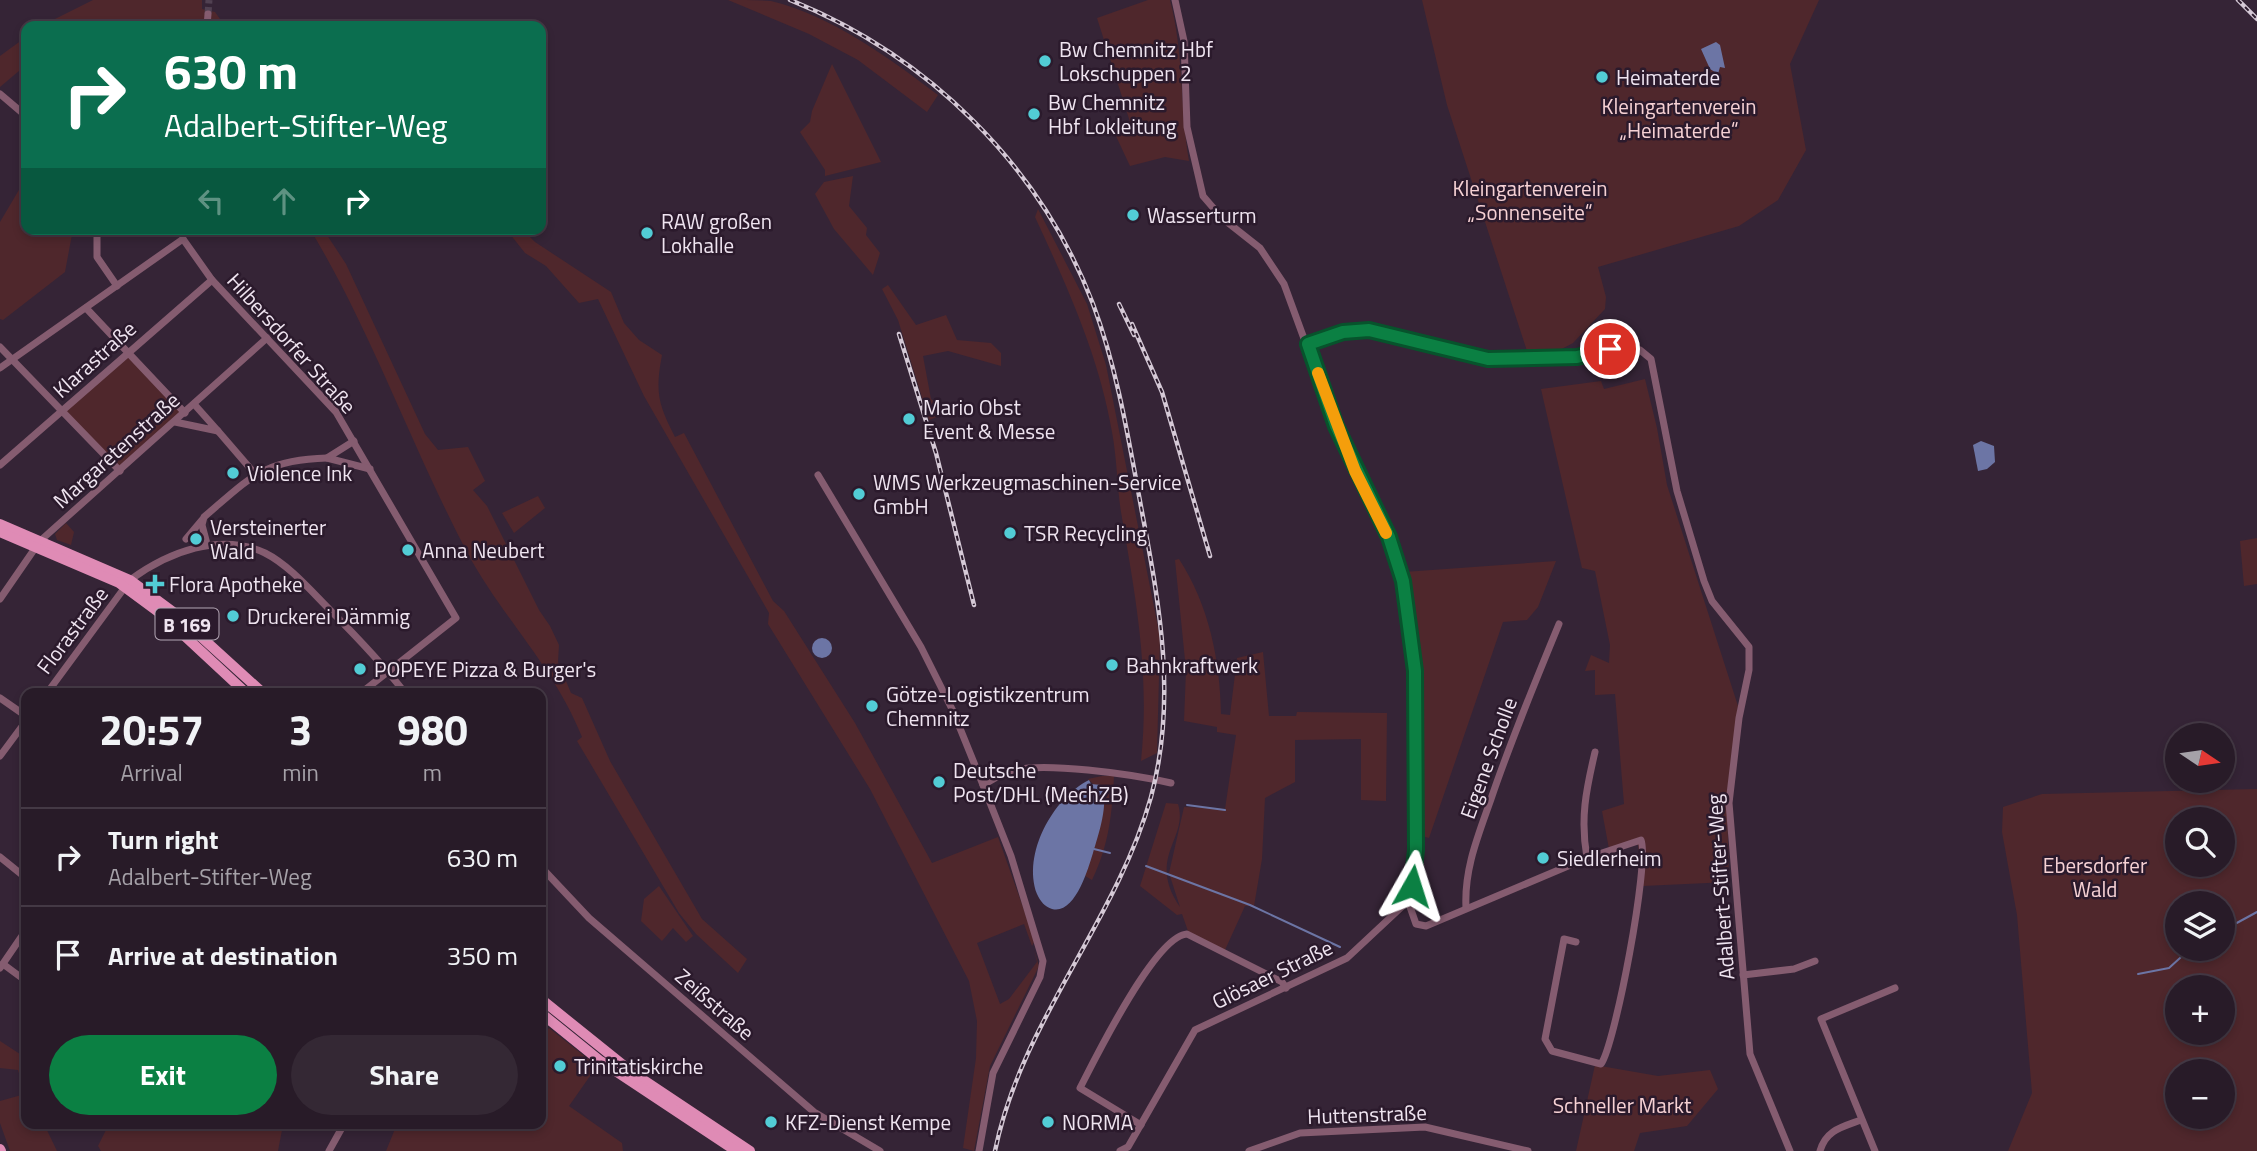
<!DOCTYPE html>
<html lang="en">
<head>
<meta charset="utf-8">
<style>
	:root { --surface:#281b28; --page:#342834; --text:#f1f3f6; --muted:#a5a1a8; --line:#443945; --accent:#0b8043 }
	body { margin:0; font-family:"Titillium Web",sans-serif; background:var(--page); color:var(--text); height:100vh; display:flex; flex-direction:column; font-size:26px; white-space:nowrap }
	* { box-sizing:border-box; margin:0 }
	p { font-size:23px; color:var(--muted) }
	.icon { flex:none; width:38px; height:38px; fill:none; stroke:currentColor; stroke-width:2; stroke-linecap:round; stroke-linejoin:round }
	.map { position:relative; flex:1; overflow:hidden }
	.details { position:absolute; left:21px; top:688px; width:525px; height:441px; display:flex; flex-direction:column; background:var(--surface); border-radius:14px; box-shadow:0 4px 10px #0003,0 0 0 2px var(--line) }
	.details>* { flex:none }
	.guide { position:absolute; left:21px; top:21px; width:525px; height:214px; border-radius:14px; box-shadow:0 4px 10px #0003,0 0 0 2px var(--line); background:#0b6e4f; color:#fff; overflow:hidden }
	.needle { width:46px; rotate:103deg }
	.buttons { position:absolute; left:2165px; top:723px; display:grid; gap:14px }
	.buttons a { display:grid; place-items:center; width:70px; height:70px; border-radius:50%; background:var(--surface); box-shadow:0 4px 10px #0003,0 0 0 2px var(--line); font-size:35px }
	.pin { position:absolute; display:grid; place-items:center; width:60px; height:60px; color:#fff; margin:-30px; border:4px solid #fff; border-radius:50%; box-shadow:0 2px 7px #0007 }
	.me { position:absolute; width:77px; margin:-38px; rotate:6deg; stroke-linejoin:round; filter:drop-shadow(0 0 5px #0008) }
	.turn { display:flex; align-items:center; gap:24px; height:147px; padding:0 28px; font-size:32px }
	.turn .icon { width:91px; height:91px; stroke-width:2.5 }
	.turn b { display:block; font-size:49px; line-height:60px }
	.lanes { display:flex; align-items:center; height:66px; padding:0 28px; background:#0003; justify-content:center; gap:35px; direction:ltr }
	.lanes .off { opacity:.35 }
	.eta { display:flex; justify-content:space-evenly; align-items:center; height:119px; text-align:center }
	.eta b { font-size:42px; font-weight:700; line-height:49px }
	.cta { display:flex; gap:14px; margin-top:auto; padding:14px 28px }
	.cta a { flex:1; height:80px; border-radius:42px; background:var(--accent); color:#fff; font-size:28px; font-weight:700; line-height:80px; text-align:center }
	.cta a+a { background:var(--page); color:var(--text) }
	ul { padding:0; list-style:none }
	li { display:flex; align-items:center; gap:21px; height:98px; padding:0 28px; border-top:2px solid var(--line) }
	li div { flex:1 }
	li b { display:block; font-size:26px }
	li em { font-style:normal }
	.map>svg:first-child { display:block }
</style>
</head>
<body>
<div class="map">
<svg width="2257" height="1151" viewBox="0 0 2257 1151">
	<rect width="100%" height="100%" fill="#352436"/>
	<!-- green -->
	<g fill="#4f272c" fill-rule="evenodd">
		<polygon points="93,0 202,0 202,9 215,12 225,26 41,26"/>
		<path d="M728,0c13,0 30,0 43,1 61,15 118,57 167,94l-11,17 -69,-52 -49,-26z"/>
		<path d="M1148,0h22c14,53 10,107 19,161l-24,-4 -35,9 -15,-32 15,-12 -33,-104z"/>
		<polygon points="1422,0 1819,0 1790,64 1806,150 1778,200 1739,226 1598,267 1606,297 1605,309 1573,343 1554,353 1527,351 1447,105"/>
		<polygon points="26,37 26,65 0,87 0,56"/>
		<polygon points="832,64 881,162 825,176 825,170 800,132 810,122 812,111"/>
		<polygon points="853,176 849,206 867,228 866,235 880,253 873,275 834,229 815,194 824,182"/>
		<polygon points="26,178 26,229 73,229 65,272 3,320 0,319 0,222"/>
		<path d="M1038,209l49,95 19,61 54,272 -3,116 -16,8c9,-88 -5,-162 -20,-249 -4,-26 -4,-53 -9,-80 -13,-76 -45,-146 -77,-215z"/>
		<path d="M310,229h13l23,35 79,170 13,16 30,-3 17,34 -12,9 14,16 52,104 11,16 9,19 -1,17 13,31 11,5 28,63 92,158 45,40 -9,14 -42,-39 -17,-21 -102,-172 5,-4c-28,-70 -80,-120 -114,-183 -56,-106 -96,-222 -158,-325z"/>
		<path d="M506,229h16l13,13 76,50 13,31 15,17 23,15c-7,37 -4,49 13,82l9,-4 89,168 11,10 71,112 77,140 66,-26 37,104 -3,5 -8,-22 -47,19 23,61 9,-5 28,-37 -3,-12 5,16 -49,100 -16,85 -11,-3 13,-90 1,-37 -8,-40 -99,-192 -102,-165 1,-11 -125,-217 -46,-97 -19,4 -33,-37 -21,-13z"/>
		<polygon points="888,285 916,325 946,315 957,340 991,343 1001,353 1001,366 948,351 923,356 931,399 948,413 929,420 898,320 882,289"/>
		<polygon points="126,355 182,413 120,469 63,413"/>
		<polygon points="1645,379 1657,428 1667,485 1738,706 1727,798 1729,882 1643,886 1638,845 1634,843 1609,849 1602,811 1624,804 1615,694 1595,695 1595,670 1585,671 1591,655 1609,663 1610,645 1595,571 1582,568 1541,389 1601,381 1604,389"/>
		<polygon points="538,496 545,508 514,533 502,513"/>
		<polygon points="66,523 74,532 71,545 57,540 55,534"/>
		<polygon points="2257,538 2257,584 2244,586 2240,541"/>
		<path d="M1179,559c30,46 41,101 42,155l9,1 7,-57 26,-6 6,64h27l1,-4 90,1 -1,88 -25,-1v-61l-66,1v42l-30,16 -3,61 -8,47h-9l-20,44 -36,-16 -7,-20 -5,1 -37,-29 26,-83 12,1c11,35 -32,53 2,103l-11,-34 15,-66 41,2 11,-74 -19,-3v-5l-33,-6 2,-51 -11,-110z"/>
		<path d="M1556,561l-18,46 -11,13 -24,2 -74,216 -11,-3c1,-89 2,-176 -14,-263z"/>
		<path d="M1102,776h12c-2,38 -5,69 -22,104l-7,-4 20,-80 -17,-17z"/>
		<path d="M2257,789v362h-249l24,-58 -15,-178 -15,-83 1,-25 39,-13zM2177,819h45v45h-45zM2177,903h45v45h-45zM2177,987h45v45h-45zM2177,1071h45v45h-45z"/>
		<polygon points="659,886 693,936 686,942 673,928 662,941 641,921 644,899"/>
		<polygon points="549,1028 597,1066 569,1106 622,1143 623,1151 386,1151 397,1124 541,1124 541,1038"/>
		<polygon points="0,1041 26,1058 26,1124 44,1124 57,1151 10,1151 0,1123 0,1101 25,1094 18,1070 0,1068"/>
		<polygon points="1595,1065 1658,1076 1710,1070 1718,1089 1687,1126 1640,1133 1634,1151 1576,1151"/>
		<polygon points="109,1124 276,1124 282,1130 278,1151 101,1151 98,1146"/>
	</g>
	<!-- water -->
	<g fill="#6c75a5">
		<polygon points="1716,42 1720,45 1725,68 1720,67 1718,74 1710,69 1701,49"/>
		<polygon points="1981,441 1994,446 1995,462 1987,469 1978,471 1973,445"/>
		<circle cx="822" cy="648" r="10"/>
		<path d="M1089,780l2,4 10,1c9,17 -3,51 -8,68 -5,16 -18,62 -41,56 -7,-2 -12,-8 -15,-15 -15,-40 16,-96 52,-114z"/>
	</g>
	<g fill="none" stroke-linecap="round" stroke-linejoin="round">
		<!-- stream -->
		<g stroke="#6c75a5" stroke-width="2">
			<polyline points="1187,805 1225,810"/>
			<polyline points="1094,849 1110,853"/>
			<polyline points="1146,866 1250,905 1340,947"/>
			<polyline points="2222,931 2257,912"/>
			<polyline points="2138,974 2169,968 2191,948"/>
		</g>
		<!-- minor-tunnel -->
		<polyline stroke="#514152" stroke-width="7" stroke-dasharray="7 3.5" stroke-linecap="butt" points="208,14 209,0"/>
		<!-- minor -->
		<g stroke="#855c70" stroke-width="7">
			<polyline points="207,26 208,14"/>
			<polyline points="0,94 26,116"/>
			<polyline points="97,229 97,257 117,286"/>
			<polyline points="183,239 212,280 336,412 456,618 361,693"/>
			<polyline points="86,308 185,413"/>
			<polyline points="1308,344 1343,332 1369,330 1488,360 1577,357 1625,347 1640,350 1651,359 1677,491 1704,581 1712,601 1749,647 1749,670 1739,718 1729,803 1750,1054 1790,1151"/>
			<polyline points="0,347 120,471"/>
			<polyline points="0,368 183,239"/>
			<polyline points="175,422 218,431 194,404"/>
			<polyline points="218,431 255,474"/>
			<polyline points="354,441 327,458 370,469"/>
			<polyline points="0,465 212,280"/>
			<polyline points="818,475 921,647 953,711 983,785"/>
			<polyline points="186,539 202,520"/>
			<path d="M207,544l-5,-19 2,-8c47,-40 59,-57 123,-59"/>
			<path d="M130,580c38,-28 90,-48 135,-27 24,12 46,38 65,57 26,26 52,53 75,83"/>
			<polyline points="0,599 40,541 267,338"/>
			<polyline points="47,693 125,587"/>
			<polyline points="0,698 26,716"/>
			<polyline points="0,756 26,721"/>
			<polyline points="0,857 26,878"/>
			<path d="M1587,858c-7,-39 -1,-68 8,-106"/>
			<polyline points="541,867 589,918 814,1112 880,1151"/>
			<path d="M1408,901l8,23 10,2 161,-68 54,-18c9,22 -26,205 -40,224l-49,-13 -7,-12 19,-100 12,3"/>
			<path d="M1466,908c-2,-39 12,-72 25,-109 20,-59 44,-117 68,-175"/>
			<polyline points="3,964 26,981"/>
			<polyline points="0,968 26,930"/>
			<polyline points="1743,975 1794,969 1815,961"/>
			<path d="M1141,1125l-61,-37c15,-29 75,-152 107,-154l95,48 4,6"/>
			<polyline points="329,1151 344,1124"/>
			<path d="M979,1151l14,-78 47,-96 3,-16 -32,-105 -28,-71c8,-4 16,-10 24,-13 32,-12 129,3 164,11"/>
			<polyline points="1120,1151 1128,1147 1195,1030 1347,958 1408,901 1415,858 1415,671 1410,624 1396,557 1336,426 1284,284 1260,248 1222,218 1203,196 1187,127 1184,41 1175,0"/>
			<polyline points="1249,1151 1300,1133 1425,1127 1528,1151"/>
			<path d="M1820,1151c6,-21 22,-24 41,-31"/>
			<polyline points="1875,1151 1821,1019 1895,988"/>
		</g>
		<!-- primary -->
		<g stroke="#df8bb5" stroke-width="10">
			<polyline points="0,524 130,580 176,614 263,693"/>
			<polyline points="0,532 119,583 161,614 246,693"/>
			<polyline points="541,999 633,1073 750,1151"/>
			<polyline points="541,1013 599,1060 736,1151"/>
			<polyline points="0,1149 1,1151"/>
		</g>
		<!-- rail casing -->
		<g stroke="#d5c9d6" stroke-width="4.5">
			<g id="rail">
				<path d="M790,0c137,55 250,165 303,304 25,67 36,138 49,208 18,96 35,188 9,285 -35,125 -130,225 -156,354"/>
				<polyline points="2238,0 2257,19"/>
				<polyline points="1119,304 1134,335"/>
				<polyline points="1132,324 1162,392 1210,556"/>
				<polyline points="899,334 936,453 974,605"/>
			</g>
		</g>
		<!-- rail -->
		<use href="#rail" stroke="#2b1a2c" stroke-width="2" stroke-dasharray="5" stroke-linecap="butt"/>
	</g>
	<g fill="none" stroke-linecap="round" stroke-linejoin="round">
		<!-- route casing -->
		<g stroke="#07532c" stroke-width="18">
			<polyline id="route" points="1412,886 1416,850 1415,671 1403,581 1389,537 1336,426 1308,344 1343,332 1369,330 1488,359 1577,357 1610,349"/>
		</g>
		<!-- route -->
		<use href="#route" stroke="#0b8043" stroke-width="12"/>
		<!-- slow -->
		<polyline stroke="#f59e0b" stroke-width="12" points="1318,373 1355,471 1386,533"/>
	</g>
	<!-- markers -->
	<g fill="#52ccd5" stroke="#2b1a2c" stroke-width="2.5">
		<circle cx="1045" cy="61" r="7"/>
		<circle cx="1602" cy="77" r="7"/>
		<circle cx="1034" cy="114" r="7"/>
		<circle cx="1133" cy="215" r="7"/>
		<circle cx="647" cy="233" r="7"/>
		<circle cx="909" cy="419" r="7"/>
		<circle cx="233" cy="473" r="7"/>
		<circle cx="859" cy="494" r="7"/>
		<circle cx="1010" cy="533" r="7"/>
		<circle cx="196" cy="539" r="7"/>
		<circle cx="408" cy="550" r="7"/>
		<path d="M151.5 573.5h7v7h7v7h-7v7h-7v-7h-7v-7h7z"/>
		<circle cx="233" cy="616" r="7"/>
		<circle cx="1112" cy="665" r="7"/>
		<circle cx="360" cy="669" r="7"/>
		<circle cx="872" cy="706" r="7"/>
		<circle cx="939" cy="782" r="7"/>
		<circle cx="1543" cy="858" r="7"/>
		<circle cx="560" cy="1066" r="7"/>
		<circle cx="771" cy="1122" r="7"/>
		<circle cx="1048" cy="1122" r="7"/>
	</g>
	<g text-anchor="middle" dominant-baseline="central" stroke-width="5" stroke-linejoin="round" paint-order="stroke">
		<!-- shield labels -->
		<rect fill="#2b1a2c" stroke="#b4a7b5" stroke-width="2" x="155.5" y="608.5" width="63" height="31" rx="5"/>
		<g font-size="19" font-weight="bold" fill="#efe4f0">
			<text x="187" y="624">B 169</text>
		</g>
		<!-- poi labels -->
		<g font-size="21" fill="#efe4f0" stroke="#2b1a2c" text-anchor="start">
			<text x="1059" y="49">Bw Chemnitz Hbf<tspan x="1059" dy="24">Lokschuppen 2</tspan></text>
			<text x="1616" y="77">Heimaterde</text>
			<text x="1048" y="102">Bw Chemnitz<tspan x="1048" dy="24">Hbf Lokleitung</tspan></text>
			<text x="1147" y="215">Wasserturm</text>
			<text x="661" y="221">RAW großen<tspan x="661" dy="24">Lokhalle</tspan></text>
			<text x="923" y="407">Mario Obst<tspan x="923" dy="24">Event &amp; Messe</tspan></text>
			<text x="247" y="473">Violence Ink</text>
			<text x="873" y="482">WMS Werkzeugmaschinen-Service<tspan x="873" dy="24">GmbH</tspan></text>
			<text x="210" y="527">Versteinerter<tspan x="210" dy="24">Wald</tspan></text>
			<text x="1024" y="533">TSR Recycling</text>
			<text x="422" y="550">Anna Neubert</text>
			<text x="169" y="584">Flora Apotheke</text>
			<text x="247" y="616">Druckerei Dämmig</text>
			<text x="1126" y="665">Bahnkraftwerk</text>
			<text x="374" y="669">POPEYE Pizza &amp; Burger's</text>
			<text x="886" y="694">Götze-Logistikzentrum<tspan x="886" dy="24">Chemnitz</tspan></text>
			<text x="953" y="770">Deutsche<tspan x="953" dy="24">Post/DHL (MechZB)</tspan></text>
			<text x="1557" y="858">Siedlerheim</text>
			<text x="574" y="1066">Trinitatiskirche</text>
			<text x="785" y="1122">KFZ-Dienst Kempe</text>
			<text x="1062" y="1122">NORMA</text>
		</g>
		<!-- park labels -->
		<g font-size="21" fill="#f6d1d4" stroke="#2b1a2c">
			<text x="1679" y="106">Kleingartenverein<tspan x="1679" dy="24">„Heimaterde“</tspan></text>
			<text x="1530" y="188">Kleingartenverein<tspan x="1530" dy="24">„Sonnenseite“</tspan></text>
			<text x="2095" y="865">Ebersdorfer<tspan x="2095" dy="24">Wald</tspan></text>
			<text x="1622" y="1105">Schneller Markt</text>
		</g>
		<!-- street labels -->
		<g font-size="21" fill="#efe4f0" stroke="#2b1a2c">
			<text transform="translate(292 343) rotate(48)">Hilbersdorfer Straße</text>
			<text transform="translate(94 359) rotate(-42)">Klarastraße</text>
			<text transform="translate(116 450) rotate(-42)">Margaretenstraße</text>
			<text transform="translate(72 630) rotate(-53)">Florastraße</text>
			<text transform="translate(1488 758) rotate(-70)">Eigene Scholle</text>
			<text transform="translate(1720 887) rotate(-94)">Adalbert-Stifter-Weg</text>
			<text transform="translate(1272 974) rotate(-26)">Glösaer Straße</text>
			<text transform="translate(715 1004) rotate(41)">Zeißstraße</text>
			<text transform="translate(1367 1114) rotate(-2)">Huttenstraße</text>
		</g>
	</g>
</svg>
<div class="buttons">
<a><svg class="needle" viewBox="-14 -14 28 28"><path d="M0-13l5 13h-10z" fill="#e53935"/><path d="M0 13l5-13h-10z" fill="#a5a1a8"/></svg></a>
<a><svg class="icon" aria-label="search" viewBox="0 0 24 24"><circle cx="10" cy="10" r="6"/><path d="M15 15l6 6"/></svg></a>
<a><svg class="icon" aria-label="layers" viewBox="0 0 24 24"><path d="M12 4l9 5-9 5-9-5zM3 14l9 5 9-5"/></svg></a>
<a>+</a>
<a>−</a>
</div>
<div class="pin" style="left:1610px;top:349px;background:#d93025"><svg class="icon" aria-label="arrive" viewBox="0 0 24 24"><path d="M6 21V4h12l-3 4 3 4H6"/></svg></div>
<svg class="me" style="left:1412px;top:886px" viewBox="-20 -20 40 40"><path d="M0-17L14 15 0 8-14 15z" fill="#0b8043" stroke="#fff" stroke-width="4"/></svg>
<div class="guide">
<div class="turn"><svg class="icon" aria-label="right" viewBox="0 0 24 24"><path d="M7 20v-9h11M14 6l5 5-5 5"/></svg><div><b>630 m</b>Adalbert-Stifter-Weg</div></div>
<div class="lanes"><svg class="icon off" aria-label="left" viewBox="0 0 24 24"><path d="M17 20v-9H6M10 6l-5 5 5 5"/></svg><svg class="icon off" aria-label="ahead" viewBox="0 0 24 24"><path d="M12 20V5M6 11l6-6 6 6"/></svg><svg class="icon" aria-label="right" viewBox="0 0 24 24"><path d="M7 20v-9h11M14 6l5 5-5 5"/></svg></div>
</div>
<section class="details">
<div class="eta">
<div><b>20:57</b><p>Arrival</p></div>
<div><b>3</b><p>min</p></div>
<div><b>980</b><p>m</p></div>
</div>
<ul>
<li><svg class="icon" aria-label="right" viewBox="0 0 24 24"><path d="M7 20v-9h11M14 6l5 5-5 5"/></svg><div><b>Turn right</b><p>Adalbert-Stifter-Weg</p></div><em>630 m</em></li>
<li><svg class="icon" aria-label="arrive" viewBox="0 0 24 24"><path d="M6 21V4h12l-3 4 3 4H6"/></svg><div><b>Arrive at destination</b></div><em>350 m</em></li>
</ul>
<div class="cta"><a>Exit</a><a>Share</a></div>
</section>
</div>
</body>
</html>
